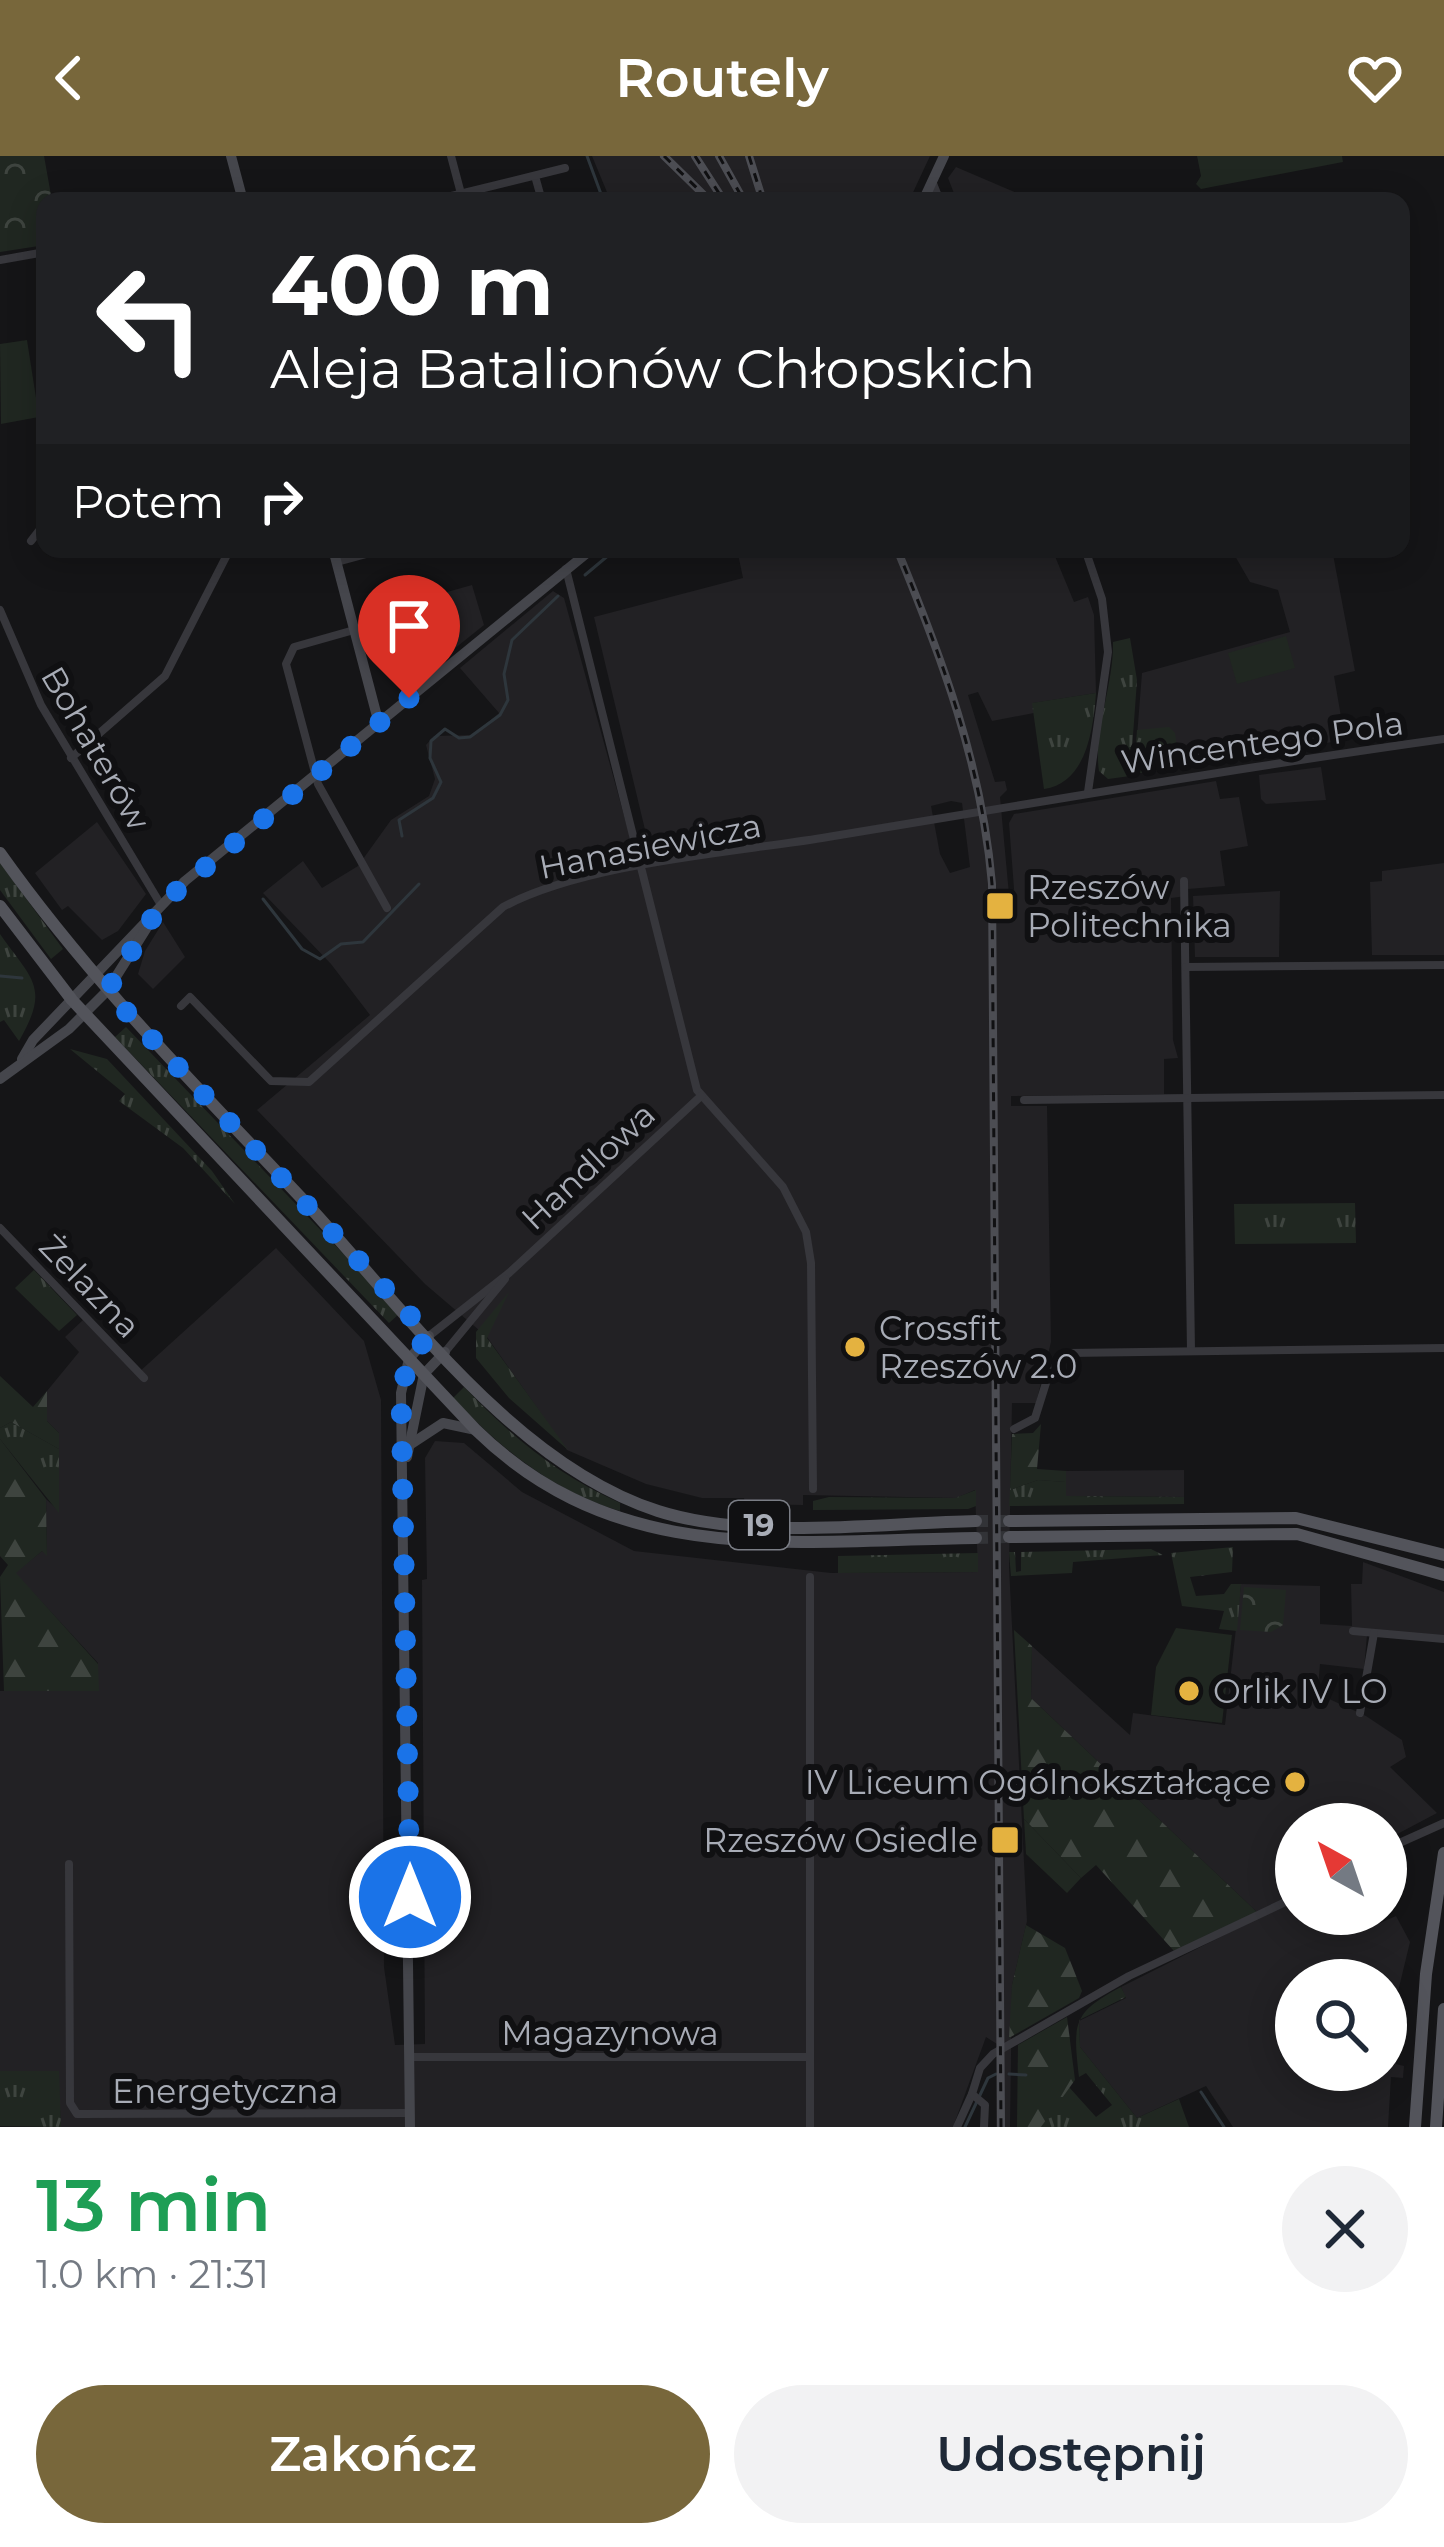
<!DOCTYPE html>
<html lang="pl">
<head>
<meta charset="utf-8">
<style>
	:root { --surface:#fff; --page:#f2f2f3; --text:#1f2937; --muted:#747a83; --accent:#78673b }
	body { margin:0; font-family:Montserrat,sans-serif; background:var(--page); color:var(--text); height:100vh; display:flex; flex-direction:column; font-size:45px; white-space:nowrap }
	* { box-sizing:border-box; margin:0 }
	p { font-size:39px; color:var(--muted) }
	.icon { flex:none; width:66px; height:66px; fill:none; stroke:currentColor; stroke-width:2; stroke-linecap:round; stroke-linejoin:round }
	.map { position:relative; height:1971px; overflow:hidden }
	.details { display:flex; flex-direction:column; background:var(--surface); flex:1 }
	.details>* { flex:none }
	.guide { position:absolute; left:36px; top:36px; width:1374px; height:366px; border-radius:24px; box-shadow:0 6px 30px #0003; background:#202124; color:#fff; overflow:hidden }
	.needle { width:78px; rotate:320deg }
	.controls { position:absolute; left:1275px; top:1647px; display:grid; gap:24px }
	.controls a { display:grid; place-items:center; width:132px; height:132px; border-radius:50%; background:var(--surface); box-shadow:0 6px 30px #0003; font-size:60px }
	.pin { position:absolute; display:grid; place-items:center; width:102px; height:102px; color:#fff; margin:-123px -51px; border-radius:50% 50% 50% 0; rotate:-45deg; box-shadow:0 0 12px #0007 }
	.pin .icon { rotate:45deg }
	.me { position:absolute; width:132px; margin:-66px; rotate:0deg; stroke-linejoin:round; filter:drop-shadow(0 0 9px #0008) }
	.turn { display:flex; align-items:center; gap:42px; height:252px; padding:0 36px; font-size:54px }
	.turn .icon { width:156px; height:156px; stroke-width:2.5 }
	.turn b { display:block; font-size:84px; line-height:102px }
	.then { display:flex; align-items:center; height:114px; padding:0 36px; background:#0003; gap:24px; font-size:45px }
	.round { display:grid; place-items:center; flex:none; width:126px; height:126px; border-radius:63px; background:var(--page) }
	.headline { display:flex; align-items:center; justify-content:space-between; height:204px; padding:0 36px }
	h1 { font-size:72px; font-weight:600; line-height:90px; color:#1e9e55 }
	.button { display:flex; gap:24px; margin-top:auto; padding:24px 36px }
	.button a { flex:1; height:138px; border-radius:72px; background:var(--accent); color:#fff; font-size:48px; font-weight:600; line-height:138px; text-align:center }
	.button a+a { background:var(--page); color:var(--text) }
	header { display:flex; justify-content:space-between; align-items:center; height:156px; padding:0 36px; background:var(--accent); color:#fff; font-size:54px; font-weight:600 }
	.map>svg:first-child { display:block }
</style>
</head>
<body>
<header><svg class="icon" aria-label="back" viewBox="0 0 24 24"><path d="M15 5l-7 7 7 7"/></svg>Routely<svg class="icon" aria-label="heart" viewBox="0 0 24 24"><path d="M12 20l-8-8c-3-5 5-10 8-4 3-6 11-1 8 4z"/></svg></header>
<div class="map">
<svg width="1444" height="1971" viewBox="0 0 1444 1971">
	<defs>
		<pattern id="grass-tufts" width="24" height="20" patternUnits="userSpaceOnUse" patternTransform="scale(3)"><rect width="24" height="20" fill="#202721"/><path d="M3 7l-1-3M5 7V3M7 7l1-3M15 17l-1-3M17 17v-4M19 17l1-3" fill="none" stroke="#3e443f"/></pattern>
		<pattern id="forest-firs" width="22" height="20" patternUnits="userSpaceOnUse" patternTransform="scale(3)"><rect width="22" height="20" fill="#202721"/><path d="M5 1l3.5 6h-7zM16 11l3.5 6h-7z" fill="#3e443f"/></pattern>
		<pattern id="park-crowns" width="20" height="18" patternUnits="userSpaceOnUse" patternTransform="scale(3)"><rect width="20" height="18" fill="#202721"/><path d="M2 6a3 3 0 1 1 6 0M12 15a3 3 0 1 1 6 0" fill="none" stroke="#3e443f"/></pattern>
	</defs>
	<rect width="100%" height="100%" fill="#151517"/>
	<!-- built -->
	<g fill="#222124" fill-rule="evenodd">
		<polygon points="592,0 930,0 909,45 601,45 609,41"/>
		<polygon points="956,11 1031,43 1030,45 957,45 948,22"/>
		<path d="M737,393h315l22,53 14,-5 6,18 2,78 -63,10 1,10 -42,8 -14,-29 -10,3 27,87 10,-1 2,9 -7,7 11,119 5,-1 -7,-92 5,-9 202,-33 4,18 19,-2 9,49 -28,5 5,35 -37,3 -1,7 -16,2 2,142 5,18 -14,1v35l-153,2v10h36l4,236 -15,61h-24l-3,164 18,354 -15,64 -2,142h-14l1,-83 -11,-7 -33,90h-892l-3,-56h-58v-380h98v-28l-83,-90 27,-22 5,3 -1,-55 13,12v-78l-12,-12v-30l32,-39 -14,-15 18,-17 55,53 138,-125 88,93 17,59 3,567 11,78 30,-1 -3,-464 5,-1 -2,-121 10,-17 29,2 58,49 112,59 197,22 147,-1 -3,-82 -19,8 -153,-3v10l-58,-1 -1,-6h-42l-56,-14 -79,-34 -80,-113 -62,-53 -168,-174 113,-95 -39,-51 -68,-71 40,-32 19,27 36,-22 33,-46 38,-24 6,-17 -9,-34 8,-9 39,-1 26,-22 -39,-45 93,-77 11,7 72,261 46,-7 -2,-10 -19,6 -14,-10 -53,-221 149,-39zM951,645l11,2 8,64 -20,6 -10,-19 -9,-48z"/>
		<polygon points="1231,393 1332,393 1355,515 1334,520 1345,584 1190,609 1188,603 1173,606 1173,612 1134,618 1142,517 1290,476 1278,434 1250,426"/>
		<polygon points="472,429 484,469 454,493 440,438"/>
		<polygon points="1321,611 1326,644 1266,648 1261,643 1259,619"/>
		<polygon points="97,666 146,738 118,775 102,784 68,750 62,754 35,717"/>
		<polygon points="1444,707 1444,799 1372,799 1370,726 1382,725 1382,715"/>
		<polygon points="1280,735 1279,801 1195,801 1193,740"/>
		<polygon points="163,766 185,801 153,833 138,818 145,795"/>
		<polygon points="1184,1314 1184,1341 1065,1340 1066,1315"/>
		<polygon points="1363,1406 1444,1436 1444,1480 1367,1479 1364,1513 1320,1508 1317,1543 1325,1541 1366,1560 1402,1584 1406,1601 1390,1611 1437,1657 1386,1684 1386,1668 1296,1668 1296,1730 1291,1733 1295,1739 1258,1757 1031,1542 1032,1490 1130,1579 1133,1557 1225,1569 1241,1428 1320,1430 1320,1468 1352,1470 1351,1428 1362,1428"/>
		<path d="M1296,1743v15h81l3,9 16,-7 14,26 -15,62 6,2 -5,58 8,2 -1,12 -12,-1 -3,50h-155l-27,-41 -69,32 -57,-71 -1,-26 47,-23 -5,-11zM1296,1824h90v90h-90z"/>
	</g>
	<!-- grass -->
	<g fill="url(#grass-tufts)">
		<path d="M1130,482l7,42 -7,96 -22,3 -9,-8c-6,-40 15,-86 14,-129z"/>
		<path d="M1096,537c-3,38 -10,90 -52,96l-12,-86z"/>
		<polygon points="1169,571 1175,577 1179,605 1173,612 1134,618 1137,574"/>
		<polygon points="0,707 63,793 51,803 0,734"/>
		<path d="M0,778c33,47 50,53 19,107l-15,-21 -4,2z"/>
		<polygon points="126,871 400,1157 389,1167 115,881"/>
		<polygon points="70,893 107,903 212,1015 235,1048 183,992 119,945 125,938"/>
		<polygon points="1355,1047 1356,1087 1235,1088 1234,1048"/>
		<polygon points="34,1114 77,1159 59,1175 15,1132"/>
		<polygon points="509,1136 487,1182 568,1294 509,1242 476,1202 476,1176"/>
		<path d="M464,1231c48,50 92,87 156,116v8c-66,-19 -120,-63 -167,-113z"/>
		<polygon points="11,1266 59,1293 59,1357 0,1283 0,1272"/>
		<polygon points="1038,1324 1066,1326 1066,1340 1184,1341 1184,1348 1009,1350 1010,1334"/>
		<polygon points="976,1334 976,1350 968,1353 813,1354 813,1345 829,1341 955,1342"/>
		<polygon points="1233,1391 1232,1416 1190,1421 1196,1440 1224,1438 1231,1428 1241,1428 1237,1475 1219,1473 1224,1455 1182,1450 1171,1397"/>
		<polygon points="1151,1393 1163,1399 1073,1406 1072,1417 1011,1420 1009,1396 1015,1396 1016,1416 1021,1415 1021,1396"/>
		<polygon points="978,1397 978,1416 838,1417 838,1400"/>
		<path d="M1121,1831l5,10 -47,23 1,27 57,71 42,-19 10,28h-148l27,-41 28,31 16,-12 -26,-32 -7,4c-6,-54 -7,-64 42,-90z"/>
		<polygon points="0,1915 59,1915 61,1971 0,1970"/>
	</g>
	<!-- forest -->
	<g fill="url(#forest-firs)">
		<polygon points="0,1220 33,1251 47,1235 47,1265 59,1277 59,1293 11,1266 0,1272"/>
		<polygon points="1041,1268 1037,1313 1066,1315 1066,1326 1038,1324 1010,1334 1012,1278 1033,1277"/>
		<polygon points="0,1283 46,1343 47,1400 42,1395 16,1417 98,1508 99,1535 4,1535 0,1421 8,1409 0,1400"/>
		<polygon points="1014,1474 1032,1490 1031,1542 1258,1757 1174,1795 1096,1709 1081,1722 1024,1663"/>
		<polygon points="1026,1769 1065,1792 1082,1835 1079,1842 1009,1882 1012,1829"/>
		<polygon points="1067,1861 1075,1924 1041,1971 1017,1971 1018,1889"/>
	</g>
	<!-- park -->
	<g fill="url(#park-crowns)">
		<polygon points="0,0 44,0 52,45 45,45 45,89 0,96"/>
		<polygon points="1244,1431 1286,1434 1283,1469 1271,1476 1240,1474"/>
	</g>
	<!-- garden -->
	<g fill="#202721">
		<polygon points="1197,0 1342,0 1343,6 1201,33 1196,28 1201,20"/>
		<polygon points="27,184 39,261 1,268 0,188"/>
		<polygon points="1286,480 1295,512 1237,528 1228,497"/>
		<polygon points="1176,1472 1232,1479 1222,1567 1151,1559 1156,1511"/>
		<polygon points="1024,1663 1081,1722 1067,1737 1026,1698"/>
	</g>
	<g fill="none" stroke-linecap="round" stroke-linejoin="round">
		<!-- stream -->
		<g stroke="#2e363c" stroke-width="3">
			<polyline points="587,0 601,38 589,45"/>
			<polyline points="585,419 616,393"/>
			<polyline points="402,680 399,664 433,642 441,626 430,602 431,585 445,573 459,582 470,581 500,559 508,544 504,518 512,484 558,440"/>
			<polyline points="263,743 302,793 320,803 341,788 363,786 419,728"/>
			<polyline points="0,820 22,822"/>
			<polyline points="1009,1918 1026,1919"/>
			<polyline points="1201,1936 1224,1971"/>
			<polyline points="965,1971 988,1922 996,1918"/>
		</g>
		<!-- primary-tunnel -->
		<g stroke="#323337" stroke-width="12" stroke-dasharray="12 6" stroke-linecap="butt">
			<polyline points="976,1365 1009,1365"/>
			<polyline points="976,1382 1009,1381"/>
		</g>
		<!-- street -->
		<g stroke="#37373c" stroke-width="8">
			<polyline points="451,0 463,45"/>
			<polyline points="535,20 542,45"/>
			<polyline points="932,25 940,45"/>
			<polyline points="431,45 565,12"/>
			<polyline points="0,104 45,96"/>
			<polyline points="31,385 45,367"/>
			<polyline points="1085,393 1102,443 1108,496 1088,636"/>
			<polyline points="337,406 385,393"/>
			<polyline points="566,413 697,934 783,1031 806,1076 811,1107 813,1333"/>
			<polyline points="0,454 41,549 161,749"/>
			<polyline points="354,474 294,491 286,508 318,628 387,752"/>
			<polyline points="71,602 165,520 230,393"/>
			<polyline points="1184,725 1191,1195"/>
			<polyline points="1186,811 1444,809"/>
			<path d="M181,850l9,-9 81,84 38,1 194,-175c82,-44 226,-54 319,-69 207,-34 414,-70 622,-99"/>
			<polyline points="1024,944 1444,939"/>
			<polyline points="0,1072 144,1222"/>
			<polyline points="429,1180 509,1117 701,940"/>
			<polyline points="445,1196 505,1123"/>
			<polyline points="1014,1273 1035,1262 1051,1211 1068,1197 1444,1192"/>
			<polyline points="1353,1475 1444,1483"/>
			<polyline points="1360,1557 1374,1477"/>
			<polyline points="1386,1693 1444,1667"/>
			<polyline points="69,1708 70,1947 77,1958 410,1957"/>
			<polyline points="410,1901 810,1901"/>
			<polyline points="810,1971 810,1421"/>
			<polyline points="957,1971 972,1938"/>
			<polyline points="984,1971 985,1949 972,1938 980,1912 993,1898 1129,1820 1296,1741"/>
		</g>
		<!-- secondary -->
		<g stroke="#45464c" stroke-width="10">
			<polyline points="231,0 243,45"/>
			<polyline points="923,45 944,0"/>
			<polyline points="333,393 379,568"/>
			<polyline points="22,903 33,884 185,725 592,393"/>
			<polyline points="0,923 69,873 107,835 156,757"/>
			<polyline points="411,1288 443,1267 476,1274"/>
			<polyline points="407,1301 424,1218 445,1196"/>
			<polyline points="410,1971 401,1237 409,1203 429,1180"/>
		</g>
		<!-- primary -->
		<g stroke="#53545b" stroke-width="12">
			<path d="M0,697c90,127 199,236 306,350 99,107 209,262 352,308 93,30 221,12 318,10"/>
			<path d="M0,750l72,94 404,430c143,140 318,110 500,108"/>
			<polyline points="1009,1365 1296,1362 1444,1399"/>
			<polyline points="1009,1381 1297,1378 1444,1419"/>
			<polyline points="1415,1971 1426,1818 1444,1697"/>
			<polyline points="1436,1971 1444,1853"/>
		</g>
		<!-- rail casing -->
		<g stroke="#4c4d53" stroke-width="8">
			<g id="rail">
				<polyline points="664,0 707,42"/>
				<polyline points="695,0 724,45"/>
				<polyline points="719,0 744,45"/>
				<polyline points="749,0 763,45"/>
				<path d="M897,393c45,109 85,216 95,335l9,1243"/>
			</g>
		</g>
		<!-- rail -->
		<use href="#rail" stroke="#101012" stroke-width="3" stroke-dasharray="9" stroke-linecap="butt"/>
	</g>
	<g fill="none" stroke-linecap="round" stroke-linejoin="round">
		<!-- route -->
		<polyline stroke="#1a73e8" stroke-width="21" stroke-dasharray="0 37.8" points="409,542 161,748 107,835 429,1180 409,1203 401,1237 410,1741"/>
	</g>
	<!-- markers -->
	<g fill="#e4b240" stroke="#101012" stroke-width="4.5">
		<rect x="985" y="735" width="30" height="30" rx="6"/>
		<circle cx="855" cy="1191" r="12"/>
		<circle cx="1189" cy="1535" r="12"/>
		<circle cx="1295" cy="1626" r="12"/>
		<rect x="990" y="1669" width="30" height="30" rx="6"/>
	</g>
	<g text-anchor="middle" dominant-baseline="central" stroke-width="12" stroke-linejoin="round" paint-order="stroke">
		<!-- shield labels -->
		<rect fill="#101012" stroke="#7a7d85" stroke-width="3" x="729" y="1345" width="60" height="48" rx="9"/>
		<g font-size="30" font-weight="bold" fill="#a8acb6">
			<text x="759" y="1369">19</text>
		</g>
		<!-- street labels -->
		<g font-size="33" fill="#a8acb6" stroke="#101012">
			<text transform="translate(1262 586) rotate(-8)">Wincentego Pola</text>
			<text transform="translate(96 592) rotate(60)">Bohaterów</text>
			<text transform="translate(650 690) rotate(-11)">Hanasiewicza</text>
			<text transform="translate(588 1010) rotate(-43)">Handlowa</text>
			<text transform="translate(90 1130) rotate(46)">Żelazna</text>
			<text x="610" y="1877">Magazynowa</text>
			<text x="225" y="1935">Energetyczna</text>
		</g>
		<!-- poi labels -->
		<g font-size="33" fill="#a8acb6" stroke="#101012" text-anchor="start">
			<text x="1027" y="731">Rzeszów<tspan x="1027" dy="38">Politechnika</tspan></text>
			<text x="879" y="1172">Crossfit<tspan x="879" dy="38">Rzeszów 2.0</tspan></text>
			<text x="1213" y="1535">Orlik IV LO</text>
			<text x="1271" y="1626" text-anchor="end">IV Liceum Ogólnokształcące</text>
			<text x="978" y="1684" text-anchor="end">Rzeszów Osiedle</text>
		</g>
	</g>
</svg>
<div class="controls">
<a><svg class="needle" viewBox="-14 -14 28 28"><path d="M0-13l5 13h-10z" fill="#e53935"/><path d="M0 13l5-13h-10z" fill="#747a83"/></svg></a>
<a><svg class="icon" aria-label="search" viewBox="0 0 24 24"><circle cx="10" cy="10" r="6"/><path d="M15 15l6 6"/></svg></a>
</div>
<div class="pin" style="left:409px;top:542px;background:#d93025"><svg class="icon" aria-label="arrive" viewBox="0 0 24 24"><path d="M6 21V4h12l-3 4 3 4H6"/></svg></div>
<svg class="me" style="left:410px;top:1741px" viewBox="-20 -20 40 40"><circle r="17" fill="#1a73e8" stroke="#fff" stroke-width="3"/><path d="M0-11L8 9 0 5-8 9z" fill="#fff"/></svg>
<div class="guide">
<div class="turn"><svg class="icon" aria-label="left" viewBox="0 0 24 24"><path d="M17 20v-9H6M10 6l-5 5 5 5"/></svg><div><b>400 m</b>Aleja Batalionów Chłopskich</div></div>
<div class="then">Potem<svg class="icon" aria-label="right" viewBox="0 0 24 24"><path d="M7 20v-9h11M14 6l5 5-5 5"/></svg></div>
</div>
</div>
<section class="details">
<div class="headline"><div><h1>13 min</h1><p>1.0 km · 21:31</p></div><a class="round"><svg class="icon" aria-label="close" viewBox="0 0 24 24"><path d="M6 6l12 12M18 6L6 18"/></svg></a></div>
<div class="button"><a>Zakończ</a><a>Udostępnij</a></div>
</section>
</body>
</html>
